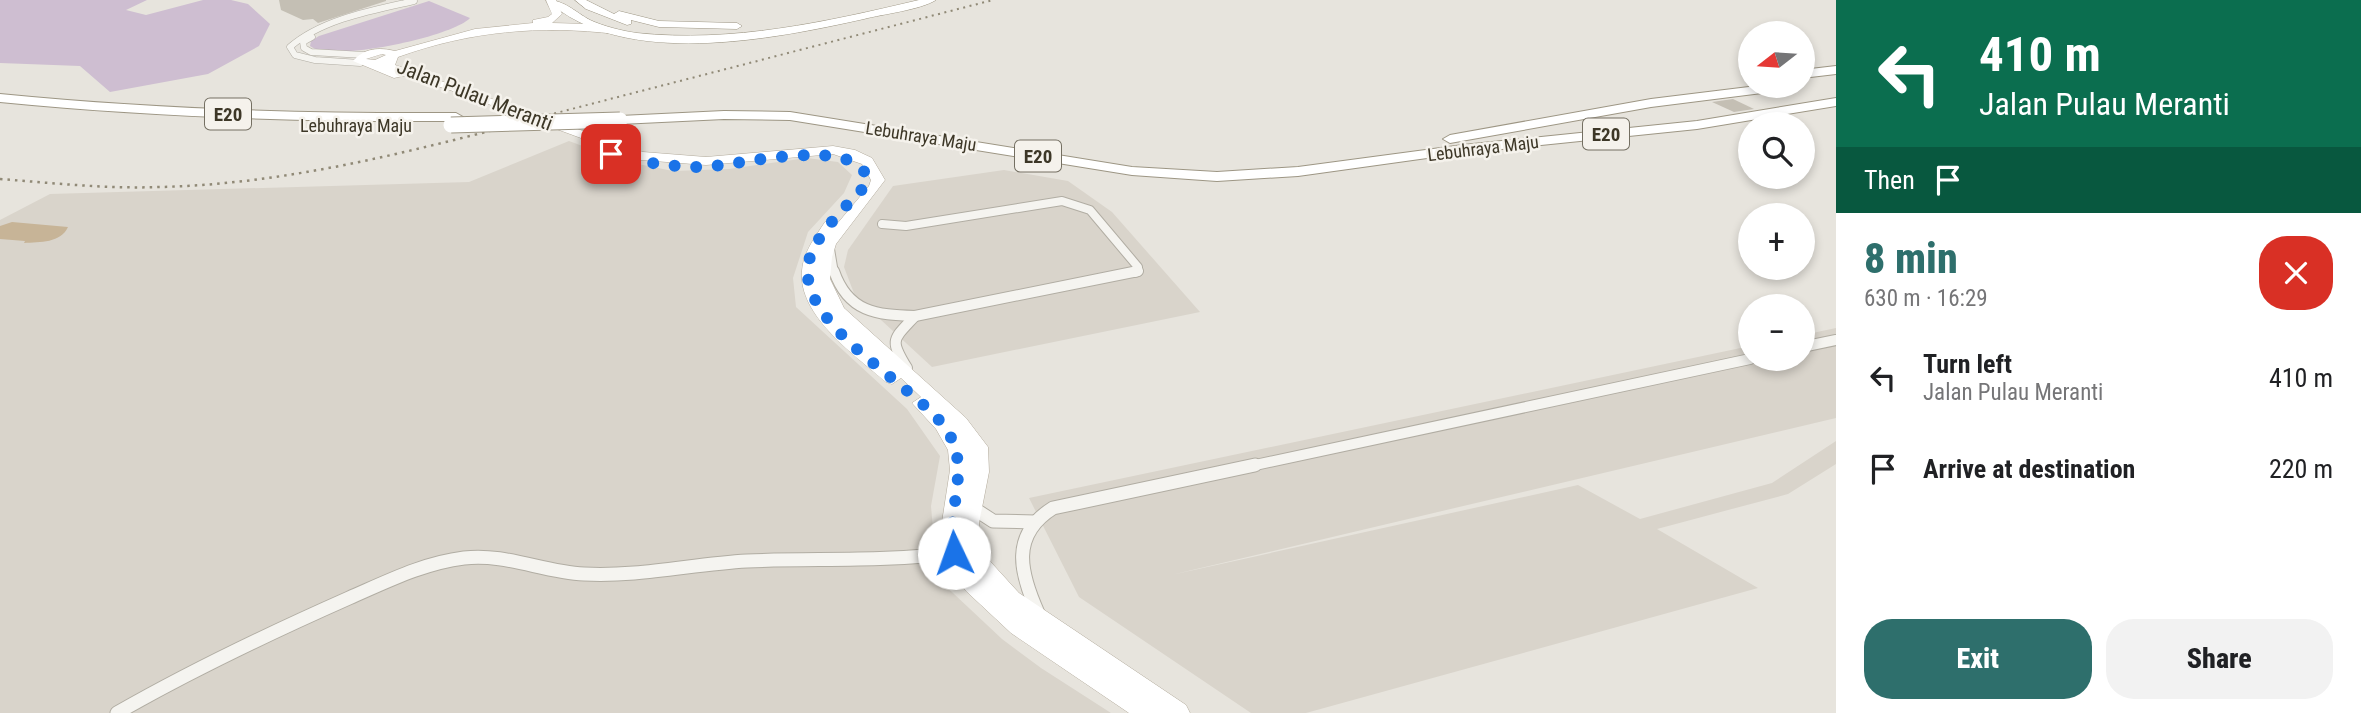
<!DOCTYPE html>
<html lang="en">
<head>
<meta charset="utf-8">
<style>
	:root { --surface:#fff; --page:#f2f2f2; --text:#202124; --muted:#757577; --accent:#2e6f6c }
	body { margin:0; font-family:"Roboto Condensed",sans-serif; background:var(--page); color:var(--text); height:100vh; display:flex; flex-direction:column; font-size:26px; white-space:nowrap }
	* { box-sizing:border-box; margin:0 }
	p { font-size:23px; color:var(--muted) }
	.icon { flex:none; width:38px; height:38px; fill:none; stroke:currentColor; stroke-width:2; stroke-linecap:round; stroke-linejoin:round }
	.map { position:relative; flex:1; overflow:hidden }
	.panel { display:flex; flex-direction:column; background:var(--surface); width:525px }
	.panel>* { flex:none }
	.top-card { background:#0b6e4f; color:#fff; overflow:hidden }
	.needle { width:46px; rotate:253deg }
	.fabs { position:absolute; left:1738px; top:21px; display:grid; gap:14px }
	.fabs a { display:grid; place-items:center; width:77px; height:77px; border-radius:50%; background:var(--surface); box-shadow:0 4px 10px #0003; font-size:35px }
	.pin { position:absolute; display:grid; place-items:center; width:60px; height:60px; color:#fff; margin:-30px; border-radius:14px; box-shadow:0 4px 10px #0006 }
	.me { position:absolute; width:77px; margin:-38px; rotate:357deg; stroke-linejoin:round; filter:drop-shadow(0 0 5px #0008) }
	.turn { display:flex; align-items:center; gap:24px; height:147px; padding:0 28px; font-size:32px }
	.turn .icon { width:91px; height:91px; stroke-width:2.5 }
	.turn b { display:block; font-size:49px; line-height:60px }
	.then { display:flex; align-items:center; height:66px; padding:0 28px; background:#0003; gap:14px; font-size:26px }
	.round { display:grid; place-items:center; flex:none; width:74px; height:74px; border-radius:28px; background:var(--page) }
	.head { display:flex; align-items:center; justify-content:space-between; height:119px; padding:0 28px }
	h1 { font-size:42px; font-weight:800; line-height:52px; color:var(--accent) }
	.cta { display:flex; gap:14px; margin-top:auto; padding:14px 28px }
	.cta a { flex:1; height:80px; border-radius:28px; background:var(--accent); color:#fff; font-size:28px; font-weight:800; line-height:80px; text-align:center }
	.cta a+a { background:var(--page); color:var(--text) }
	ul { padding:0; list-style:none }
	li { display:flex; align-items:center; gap:21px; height:91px; padding:0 28px }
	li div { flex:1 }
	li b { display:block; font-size:26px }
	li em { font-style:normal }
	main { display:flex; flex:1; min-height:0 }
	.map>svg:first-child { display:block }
</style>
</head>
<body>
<main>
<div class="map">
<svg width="1836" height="713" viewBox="0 0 1836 713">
	<rect width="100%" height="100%" fill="#e7e4dd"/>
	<!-- built -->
	<g fill="#d9d4cb">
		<polygon points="569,141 623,161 673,171 729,169 807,158 838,162 852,175 844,193 808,232 793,278 796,307 907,409 940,456 931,506 937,578 1002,639 1041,668 1111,713 0,713 0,220 50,194 469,182"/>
		<polygon points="1004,170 1068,181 1112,212 1200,312 932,367 855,296 844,267 848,250 893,186"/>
		<polygon points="1836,328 1836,418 1171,575 1578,485 1640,519 1772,483 1836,441 1836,464 1788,494 1657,529 1758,588 1306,713 1251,713 1079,597 1029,498 1750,346 1750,359 1802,359 1803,335"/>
	</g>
	<!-- green -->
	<g fill="#cebed1">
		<polygon points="0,0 147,0 126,10 146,15 203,0 231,0 248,4 270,24 259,46 208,74 110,92 80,66 0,63"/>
		<path d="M429,1l41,17c-18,19 -140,45 -160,28l1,-5 8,-5z"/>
	</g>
	<!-- water -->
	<path fill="#c7b497" d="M12,222l56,5c-7,16 -28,15 -44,16l1,-2 -25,-2v-13z"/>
	<!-- building -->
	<g fill="#c4bfb4">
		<polygon points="279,0 386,0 386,1 318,23 313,19 303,20 281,10"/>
		<polygon points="1733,99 1754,109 1734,112 1712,102"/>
	</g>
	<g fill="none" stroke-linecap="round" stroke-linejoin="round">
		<!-- minor-far3 casing -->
		<g stroke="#b1ada3" stroke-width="7">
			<g id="minor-far3">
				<polyline points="312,37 303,42 304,48 311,52 364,55"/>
				<path d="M360,63l-45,-3 -20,-5 -5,-8c32,-28 84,-37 124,-46"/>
			</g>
		</g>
		<!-- minor-far2 casing -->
		<g stroke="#b1ada3" stroke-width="10">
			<g id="minor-far2">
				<polyline points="882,224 906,226 1062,201 1090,210 1138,267 1138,272 1135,273"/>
				<polyline points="830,249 834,273"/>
			</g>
		</g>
		<!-- minor-far1 casing -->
		<g stroke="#b1ada3" stroke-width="12">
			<g id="minor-far1">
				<path d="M834,271c14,41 42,44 81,45l223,-45"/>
				<polyline points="1802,347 1836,340"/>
				<path d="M907,368c-18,-29 -14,-28 8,-52"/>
				<polyline points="1246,467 1750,359"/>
			</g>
		</g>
		<!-- minor casing -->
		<g stroke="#b1ada3" stroke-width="15">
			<g id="minor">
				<polyline points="973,508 993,521 1035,522"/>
				<path d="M1038,613c-18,-40 -28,-78 15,-105l202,-43"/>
				<path d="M117,713c75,-43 153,-80 232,-115 37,-16 74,-35 115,-40 41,-5 79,14 120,16 54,3 109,-10 163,-13 69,-3 137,1 206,-8"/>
			</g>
		</g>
		<!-- primary casing -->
		<g stroke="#b3ab9c" stroke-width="1">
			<path id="primary" d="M546,0h10l6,14 -10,9 36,1 33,7 -5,3c-76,-9 -146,-3 -218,23l-3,8 248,87 63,5 127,-11 22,4 17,8 13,22 -49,64 -4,13 -2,22 14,29 122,110 22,29 1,25 -10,51 3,22 6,14 31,34 167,112 4,8h-61l-118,-80 -45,-42 -17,-25 -7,-17v-27l8,-52 -2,-20 -12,-21 -24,-26 9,-6 -20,-19 -9,6 -6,-2c-30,-26 -88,-66 -84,-111 1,-18 13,-34 23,-49l5,-1 7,3 32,-38 2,-6 -9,-16 -29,-10 -127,11 -65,-5 -191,-70 -47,-14 -9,2 -41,-17c11,-13 26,-14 42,-10l80,-22 58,-6v-3l15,-3 4,-3zM382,54l4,1 -11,5 -9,-1z"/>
		</g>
		<!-- trunk casing -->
		<g stroke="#9d9684" stroke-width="1">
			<g id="trunk">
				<path d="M547,0c18,0 28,12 43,20 13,6 32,11 47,13 95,10 189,-11 282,-33h17c-16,10 -53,14 -72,19 -90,20 -242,51 -317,-19z"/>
				<polygon points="575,0 586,0 614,14 619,11 659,21 737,23 742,26 737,29 659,27 631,20 631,24 627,25 586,9"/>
			</g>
		</g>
		<!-- motorway casing -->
		<g stroke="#9d9684" stroke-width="2">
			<g id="motorway">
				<polygon points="1836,66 1836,74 1802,78 1802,70"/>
				<polygon points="1757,86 1791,86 1785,90 1651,107 1450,143 1443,139 1450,135 1651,99"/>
				<path d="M0,94c152,15 303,20 456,19l7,4 -7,4c-153,1 -304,-4 -456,-19z"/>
				<polygon points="1836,98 1836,106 1697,129 1463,153 1298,176 1217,181 1132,175 790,120 724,119 620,124 613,120 620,116 724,111 790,112 1132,167 1217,172 1298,167 1463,145 1697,121"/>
			</g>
		</g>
		<!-- minor-far3 -->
		<use href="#minor-far3" stroke="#f5f4f0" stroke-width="6"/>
		<!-- minor-far2 -->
		<use href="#minor-far2" stroke="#f5f4f0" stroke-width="8"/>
		<!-- minor-far1 -->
		<use href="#minor-far1" stroke="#f5f4f0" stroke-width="10"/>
		<!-- minor -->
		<use href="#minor" stroke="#f5f4f0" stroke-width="13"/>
		<!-- primary -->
		<use href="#primary" fill="#fff" fill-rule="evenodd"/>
		<!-- trunk -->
		<use href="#trunk" fill="#fff" fill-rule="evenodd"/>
		<!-- motorway -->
		<use href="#motorway" fill="#fff" fill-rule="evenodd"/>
		<!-- rail-far1 -->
		<polyline stroke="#908976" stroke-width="2" stroke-dasharray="2 4.5" stroke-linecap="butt" points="529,120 993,0"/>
		<!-- rail -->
		<path stroke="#908976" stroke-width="2.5" stroke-dasharray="2.5 5" stroke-linecap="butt" d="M0,179c53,4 106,10 160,8 129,-3 252,-36 376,-68"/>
		<!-- motorway-bridge-far1 casing -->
		<g stroke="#9d9684" stroke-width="13" stroke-linecap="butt">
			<polyline id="motorway-bridge-far1" points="608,120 620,120"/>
		</g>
		<!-- motorway-bridge casing -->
		<g stroke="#9d9684" stroke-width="17" stroke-linecap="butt">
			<polyline id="motorway-bridge" points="451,125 620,120"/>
		</g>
		<!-- motorway-bridge-far1 -->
		<use href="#motorway-bridge-far1" stroke="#fff" stroke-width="12"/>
		<!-- motorway-bridge -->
		<use href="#motorway-bridge" stroke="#fff" stroke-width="15"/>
	</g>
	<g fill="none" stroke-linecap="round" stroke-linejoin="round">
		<!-- route -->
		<path stroke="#1a73e8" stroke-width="12" stroke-dasharray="0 21.6" d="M611,154c30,8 59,13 90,13 38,-1 152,-33 167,12l-3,7c-19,21 -42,41 -53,66 -30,67 103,131 134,177 27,40 -1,80 8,124"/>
	</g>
	<g text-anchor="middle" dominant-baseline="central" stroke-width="5" stroke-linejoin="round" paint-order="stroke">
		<!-- far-street labels -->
		<g font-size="18" fill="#3d3727" stroke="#f5f2ec">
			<text x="356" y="125">Lebuhraya Maju</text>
			<text transform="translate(921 136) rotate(9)">Lebuhraya Maju</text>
			<text transform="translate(1483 148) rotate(-7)">Lebuhraya Maju</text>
		</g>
		<!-- shield labels -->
		<g fill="#f5f2ec" stroke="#746f62" stroke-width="2">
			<rect x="205" y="98.5" width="46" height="31" rx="5"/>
			<rect x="1583" y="118.5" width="46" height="31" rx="5"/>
			<rect x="1015" y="140.5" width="46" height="31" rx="5"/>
		</g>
		<g font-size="19" font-weight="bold" fill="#3d3727">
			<text x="228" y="114">E20</text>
			<text x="1606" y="134">E20</text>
			<text x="1038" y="156">E20</text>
		</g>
		<!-- street labels -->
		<g font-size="21" fill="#3d3727" stroke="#f5f2ec">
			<text transform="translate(475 95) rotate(21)">Jalan Pulau Meranti</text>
		</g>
	</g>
</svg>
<div class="fabs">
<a><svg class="needle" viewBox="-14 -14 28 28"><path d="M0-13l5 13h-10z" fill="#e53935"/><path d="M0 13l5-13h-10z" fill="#757577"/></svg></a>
<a><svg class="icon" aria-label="search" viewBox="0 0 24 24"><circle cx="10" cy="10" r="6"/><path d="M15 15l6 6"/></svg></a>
<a>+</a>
<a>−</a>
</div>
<div class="pin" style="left:611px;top:154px;background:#d93025"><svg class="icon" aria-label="arrive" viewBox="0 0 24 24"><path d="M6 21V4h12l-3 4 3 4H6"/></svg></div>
<svg class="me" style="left:954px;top:553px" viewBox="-20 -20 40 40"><circle r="19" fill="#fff"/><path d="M0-13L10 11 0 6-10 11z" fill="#1a73e8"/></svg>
</div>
<section class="panel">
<div class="top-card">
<div class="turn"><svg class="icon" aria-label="left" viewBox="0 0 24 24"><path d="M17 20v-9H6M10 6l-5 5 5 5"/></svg><div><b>410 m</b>Jalan Pulau Meranti</div></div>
<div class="then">Then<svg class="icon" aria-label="arrive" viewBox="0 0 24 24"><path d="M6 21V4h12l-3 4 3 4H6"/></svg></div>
</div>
<div class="head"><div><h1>8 min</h1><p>630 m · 16:29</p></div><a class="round" style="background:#d93025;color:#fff"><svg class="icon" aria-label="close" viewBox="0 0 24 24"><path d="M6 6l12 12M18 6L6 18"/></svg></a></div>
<ul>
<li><svg class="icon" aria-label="left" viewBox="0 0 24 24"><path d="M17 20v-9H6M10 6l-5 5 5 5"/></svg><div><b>Turn left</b><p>Jalan Pulau Meranti</p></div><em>410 m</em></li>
<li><svg class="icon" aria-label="arrive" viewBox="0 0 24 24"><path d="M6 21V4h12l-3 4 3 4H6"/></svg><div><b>Arrive at destination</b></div><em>220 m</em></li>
</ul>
<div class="cta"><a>Exit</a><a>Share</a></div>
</section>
</main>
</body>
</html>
